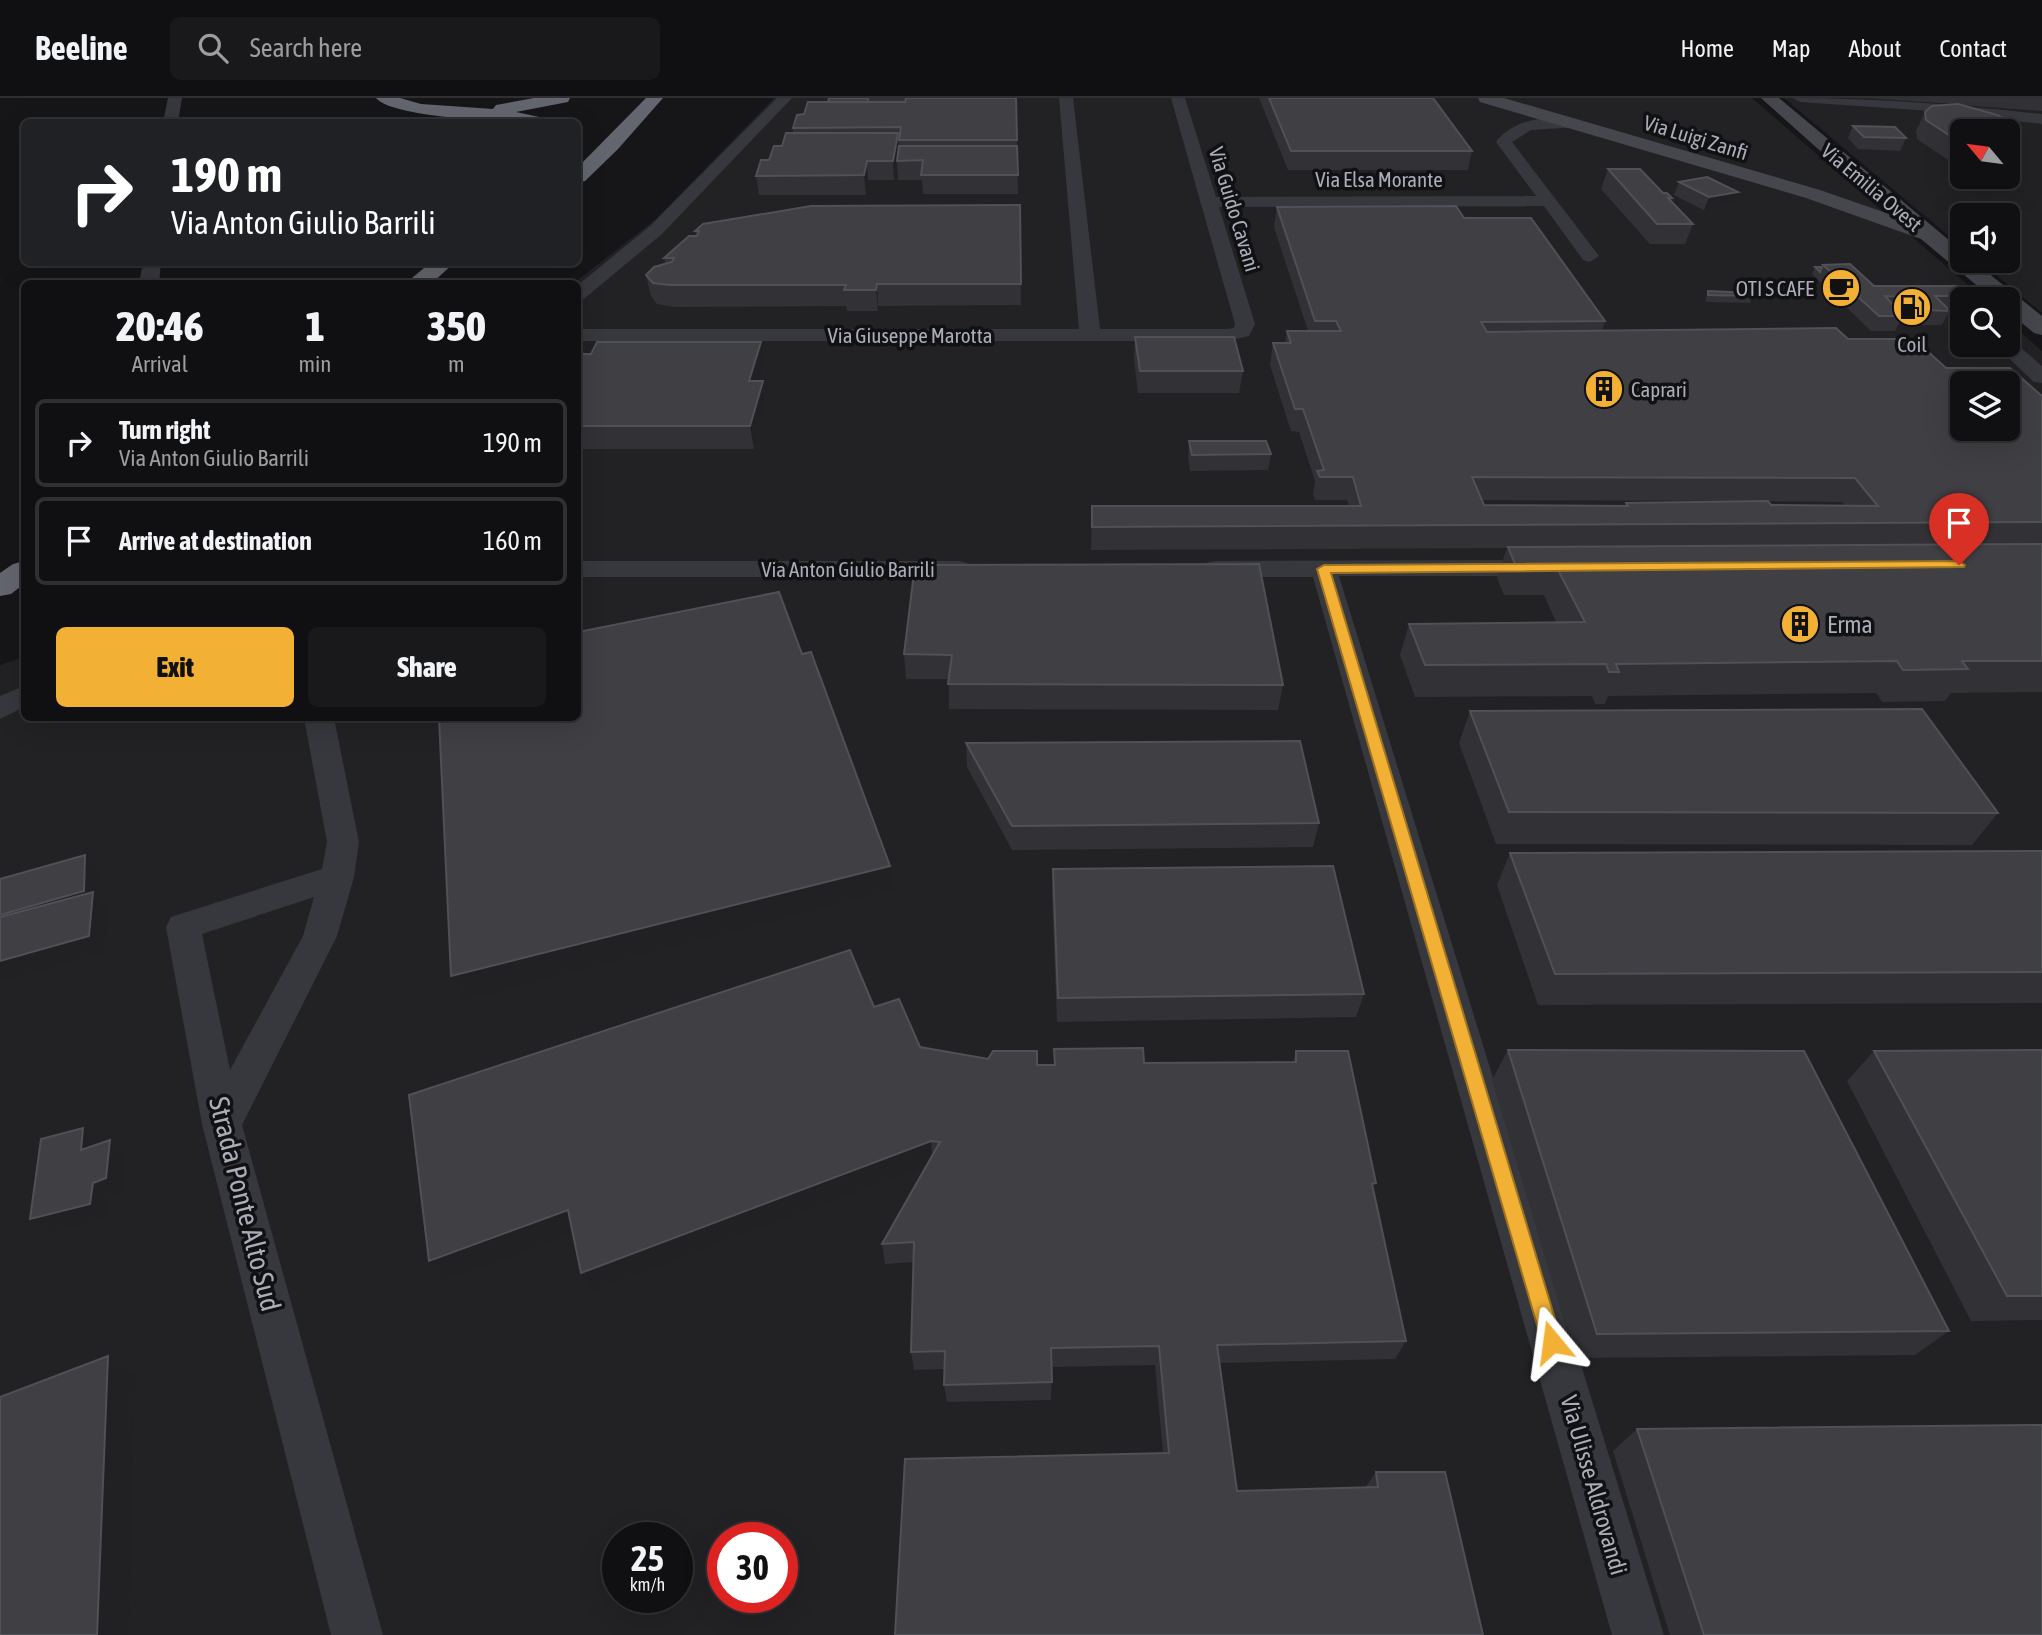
<!DOCTYPE html>
<html lang="en">
<head>
<meta charset="utf-8">
<style>
	:root { --surface:#101012; --page:#19191b; --text:#f1f3f6; --muted:#9c9d9f; --line:#303032; --accent:#f2b134 }
	body { margin:0; font-family:"Asap Condensed",sans-serif; background:var(--page); color:var(--text); height:100vh; display:flex; flex-direction:column; font-size:26px; white-space:nowrap }
	* { box-sizing:border-box; margin:0 }
	p { font-size:23px; color:var(--muted) }
	.icon { flex:none; width:38px; height:38px; fill:none; stroke:currentColor; stroke-width:2; stroke-linecap:round; stroke-linejoin:round }
	.map { position:relative; flex:1; overflow:hidden }
	.sheet { position:absolute; left:21px; top:182px; width:560px; height:441px; display:flex; flex-direction:column; background:var(--surface); border-radius:10px; box-shadow:0 7px 28px #0002,0 0 0 2px var(--line) }
	.sheet>* { flex:none }
	.guide { position:absolute; left:21px; top:21px; width:560px; height:147px; border-radius:10px; box-shadow:0 7px 28px #0002,0 0 0 2px var(--line); background:#202124; color:#fff; overflow:hidden }
	.needle { width:46px; rotate:299deg }
	.fabs { position:absolute; left:1950px; top:21px; display:grid; gap:14px }
	.fabs a { display:grid; place-items:center; width:70px; height:70px; border-radius:10px; background:var(--surface); box-shadow:0 7px 28px #0002,0 0 0 2px var(--line); font-size:35px }
	.speed { position:absolute; left:602px; top:1424px; display:flex; gap:14px; font-size:35px; font-weight:700; text-align:center }
	.speed>* { display:grid; place-content:center; width:91px; height:91px; border-radius:50%; background:var(--surface); box-shadow:0 7px 28px #0002,0 0 0 2px var(--line); line-height:1 }
	.speed small { font-size:18px; font-weight:400 }
	.speed .limit { border:10px solid #d22; background:#fff; color:#111 }
	.pin { position:absolute; display:grid; place-items:center; width:60px; height:60px; color:#fff; margin:-72px -30px; border-radius:50% 50% 50% 0; rotate:-45deg; box-shadow:0 0 7px #0007 }
	.pin .icon { rotate:45deg }
	.me { position:absolute; width:77px; margin:-38px; rotate:344deg; stroke-linejoin:round; filter:drop-shadow(0 0 5px #0008) }
	.turn { display:flex; align-items:center; gap:24px; height:147px; padding:0 35px; font-size:32px }
	.turn .icon { width:91px; height:91px; stroke-width:2.5 }
	.turn b { display:block; font-size:49px; line-height:60px }
	.eta { display:flex; justify-content:space-evenly; align-items:center; height:119px; text-align:center }
	.eta b { font-size:42px; font-weight:800; line-height:49px }
	.cta { display:flex; gap:14px; margin-top:auto; padding:14px 35px }
	.cta a { flex:1; height:80px; border-radius:10px; background:var(--accent); color:#111; font-size:28px; font-weight:800; line-height:80px; text-align:center }
	.cta a+a { background:var(--page); color:var(--text) }
	ul { padding:0; list-style:none }
	li { display:flex; align-items:center; gap:21px; height:88px; margin:0 14px 10px; padding:0 21px; border:4px solid var(--line); border-radius:10px }
	li div { flex:1 }
	li b { display:block; font-size:26px }
	li em { font-style:normal }
	header { display:flex; align-items:center; gap:42px; box-sizing:border-box; height:98px; padding:0 35px; background:var(--surface); border-bottom:2px solid var(--line) }
	header strong { font-size:33px }
	nav { display:flex; gap:38px; margin-inline-start:auto; font-size:24px }
	.search { width:490px; height:63px; background:var(--page); display:flex; align-items:center; gap:18px; box-sizing:border-box; padding:0 24px; border-radius:10px; color:var(--muted); font-size:26px }
	.map>svg:first-child { display:block }
</style>
</head>
<body>
<header>
<strong>Beeline</strong>
<div class="search"><svg class="icon" aria-label="search" viewBox="0 0 24 24"><circle cx="10" cy="10" r="6"/><path d="M15 15l6 6"/></svg>Search here</div>
<nav><a>Home</a><a>Map</a><a>About</a><a>Contact</a></nav>
</header>
<div class="map">
<svg width="2042" height="1537" viewBox="0 0 2042 1537">
	<rect width="100%" height="100%" fill="#161618"/>
	<!-- built -->
	<g fill="#222225" fill-rule="evenodd">
		<path d="M774,0h978l232,201h-22v46h45v-25l35,31v1284h-2042v-970l24,-8v61h554v-434l-4,-1 82,-64zM1962,285h45v46h-45zM618,1440h59v60h-59zM723,1440h59v60h-59z"/>
		<path d="M1784,0h258v215l-63,-52h28v-46h-45v32zM1962,33h45v46h-45z"/>
	</g>
	<g fill="none" stroke-linecap="round" stroke-linejoin="round">
		<!-- street -->
		<g fill="#37383d" fill-rule="evenodd">
			<polygon points="168,0 182,0 178,24 163,24"/>
			<polygon points="777,0 792,0 662,136 585,200 578,202 578,187 650,128"/>
			<path d="M1059,0h14l27,231h127l7,-1 1,-4 -64,-226h14l31,99 320,-1 -40,-54c18,-24 55,-28 82,-21l3,3 -3,3 -47,3 -19,12 87,114 -9,6 -7,-2 -39,-54 -325,1 36,117 -6,12 -22,5h-649v-12h501z"/>
			<path d="M1793,0c84,0 166,7 249,16v10l-110,-13 -132,-9z"/>
			<polygon points="143,164 161,164 159,186 139,186"/>
			<polygon points="2007,241 2013,243 2042,268 2042,285 2034,284 1999,251 1996,247 2007,247"/>
			<polygon points="1546,462 1555,464 1559,470 1555,476 1546,478 1339,478 1664,1537 1612,1537 1313,479 1215,479 1206,477 1202,471 1206,465 1215,463"/>
			<polygon points="578,463 958,463 967,465 971,471 967,477 958,479 578,479"/>
			<polygon points="24,588 24,609 0,621 0,598"/>
			<path d="M304,620h30l25,124 -5,35 -17,59 -95,189 141,510h-52l-129,-511 -36,-197 5,-10 151,-48 5,-27zM314,799l-11,39 -73,134 -28,-136z"/>
		</g>
		<!-- secondary -->
		<polygon fill="#45474d" fill-rule="evenodd" points="1478,0 1504,0 1820,92 1892,117 1761,0 1779,0 1962,153 1962,163 1973,163 2042,218 2042,237 2034,235 2007,213 2007,201 1993,201 1921,141 1806,100 1480,4"/>
		<!-- highway -->
		<g fill="#63666e" fill-rule="evenodd">
			<path d="M376,0h24l21,6 72,5 3,-4 38,-7h36l-2,4 -52,10 28,6 2,4c-31,0 -152,-3 -170,-24z"/>
			<polygon points="646,0 663,0 618,51 585,83 578,85 578,69"/>
			<polygon points="431,164 455,164 431,186 405,186"/>
			<polygon points="24,463 24,486 11,496 0,498 0,475 13,466"/>
		</g>
	</g>
	<!-- wall -->
	<g fill="#323236" fill-rule="evenodd">
		<polygon points="829,0 1016,0 1018,96 923,96 922,82 898,82 897,64 894,82 868,82 866,97 759,97 756,78 793,35 793,30 828,4"/>
		<polygon points="1259,0 1433,0 1472,53 1468,72 1288,72"/>
		<polygon points="1866,0 2042,0 2042,13 1961,7 1997,17 2015,27 2020,34 2020,47 2010,66 2007,68 2007,33 1962,33 1962,65 1948,62 1917,41 1916,33 1925,14 1932,8 1955,6"/>
		<polygon points="1853,28 1906,40 1900,53 1858,51 1848,40"/>
		<polygon points="1608,71 1663,95 1672,100 1671,103 1693,126 1685,146 1650,146 1601,91"/>
		<polygon points="1679,84 1738,94 1732,107 1704,112 1674,97"/>
		<path d="M1277,109l187,11 141,103 -3,9 246,9 194,57v296l-91,1 -6,8 -63,1 -6,-9 -268,3 -3,8h-10l-3,-8 -177,1 -15,-42 9,-31 147,-2 -12,-27h-40l-7,-17 10,-30 -416,2 1,-44h257l-2,-6h-32l-2,-6 2,-13 -16,-49 -8,-1 -21,-66 3,-22h12l2,-12h21l-34,-104zM1482,402l278,1 -134,2 -1,3 -141,-1zM1768,403l74,1 3,3h-74z"/>
		<polygon points="703,126 1021,186 1021,207 878,208 878,213 847,213 846,208 675,209 657,206 651,198 646,177 665,166 664,160 696,138 695,133"/>
		<polygon points="1823,167 1874,188 1990,198 1988,201 1962,201 1962,213 1950,212 1942,227 1917,227 1901,213 1898,213 1903,218 1895,233 1871,233 1812,176 1815,169 1822,169"/>
		<polygon points="1708,193 1753,198 1750,205 1705,204"/>
		<polygon points="1135,239 1243,273 1239,295 1138,295 1134,261"/>
		<polygon points="578,254 579,256 765,266 760,283 763,283 766,305 754,351 578,351"/>
		<polygon points="1189,343 1271,356 1268,372 1190,373 1188,359"/>
		<polygon points="915,467 1283,587 1278,612 949,611 949,581 906,581 904,556"/>
		<polygon points="1470,613 1998,715 1972,747 1496,746 1459,645"/>
		<polygon points="966,645 1319,725 1313,749 1012,752 967,669"/>
		<polygon points="2042,753 2042,905 1538,907 1497,787 1510,755"/>
		<polygon points="1053,771 1364,896 1356,919 1057,924 1052,795"/>
		<polygon points="874,909 920,949 988,961 1037,967 1054,967 1054,951 1144,965 1293,964 1296,953 1373,1092 1406,1243 1395,1261 1220,1265 1237,1393 1365,1390 1376,1374 1483,1537 1163,1355 1155,1267 1052,1269 1051,1302 947,1304 944,1287 945,1271 914,1272 911,1254 914,1164 885,1166 882,1146 927,1067 593,1195 572,1135 445,1183"/>
		<polygon points="1508,952 1949,1233 1915,1257 1575,1260 1492,982"/>
		<polygon points="2042,952 2042,1222 1971,1223 1847,983 1874,953"/>
		<polygon points="1637,1331 2042,1537 1670,1537 1613,1353"/>
	</g>
	<!-- shaded-wall -->
	<g fill="#212124">
		<polygon points="898,35 899,54 894,82 893,63"/>
		<polygon points="2020,47 2010,66 2007,68 2007,51"/>
		<polygon points="867,63 868,82 866,97 864,77"/>
		<polygon points="1738,94 1732,107 1704,112 1709,99"/>
		<polygon points="877,186 878,208 878,213 876,192"/>
		<polygon points="761,244 765,266 753,306 749,283"/>
		<polygon points="763,283 766,305 754,351 750,328"/>
		<polygon points="85,757 99,773 98,799 107,810 104,854 0,884 0,817"/>
		<polygon points="890,768 893,792 464,902 451,878"/>
		<polygon points="83,1030 99,1044 97,1066 81,1052"/>
		<polygon points="110,1042 125,1057 122,1094 110,1099 107,1120 48,1135 30,1121 93,1085"/>
		<polygon points="931,1043 933,1065 593,1195 581,1175"/>
		<polygon points="568,1112 580,1133 445,1183 429,1163"/>
		<polygon points="108,1258 135,1276 128,1537 97,1537"/>
	</g>
	<!-- building -->
	<g fill="#3f3f44" stroke="#4f5156" stroke-width="2" fill-rule="evenodd">
		<polygon points="829,0 868,0 868,4 904,4 820,4 828,4"/>
		<polygon points="906,0 1016,0 1017,42 899,42 901,29 793,30 797,17 804,16 808,4 905,4"/>
		<polygon points="1269,0 1433,0 1472,53 1291,53"/>
		<polygon points="1958,6 1997,17 2015,27 2020,34 2020,47 2015,50 2007,51 2007,33 1962,33 1962,44 1958,43 1926,22 1925,14 1932,8"/>
		<polygon points="1853,28 1895,29 1906,40 1864,39"/>
		<polygon points="786,35 898,35 893,63 867,63 864,77 756,78 761,62 769,62 774,48 782,48"/>
		<polygon points="899,48 1017,48 1018,77 921,77 923,62 897,63"/>
		<polygon points="1608,71 1640,71 1663,95 1667,95 1672,100 1668,100 1693,126 1657,126"/>
		<polygon points="1707,79 1738,94 1709,99 1679,84"/>
		<polygon points="1020,107 1021,186 877,186 876,192 844,192 846,187 670,187 653,185 646,177 654,169 672,164 674,160 664,160 689,138 697,138 699,133 695,133 703,126 811,108"/>
		<path d="M1456,108l8,12h67l74,103 -124,1 6,10 349,-4 12,11h66l32,29h64l32,28v126l-950,5v-21h269l-8,-29h-33l-3,-6 7,-1 -21,-61h-8l-22,-66h18l-4,-12h54l-5,-10h-21l-38,-114zM1962,285h45v46h-45zM1472,379l383,1 23,28 -107,-1 -3,-4 -142,2 2,3 -144,-1z"/>
		<polygon points="1850,166 1874,188 1980,188 1990,198 1935,198 1950,213 1925,212 1908,199 1885,198 1903,218 1879,218 1823,167"/>
		<polygon points="1815,169 1822,169 1820,174"/>
		<polygon points="1708,193 1750,195 1753,198 1708,197"/>
		<polygon points="1135,239 1234,239 1243,273 1140,273"/>
		<polygon points="597,244 761,244 749,283 763,283 750,328 578,328 578,254 579,256 591,256"/>
		<polygon points="1189,343 1266,343 1271,356 1192,357"/>
		<polygon points="2042,446 2042,563 1962,563 1968,571 1903,572 1897,563 1616,566 1619,574 1609,574 1606,566 1425,567 1409,526 1585,524 1555,466 1515,466 1508,449"/>
		<polygon points="1259,466 1283,587 948,586 952,557 904,556 915,467"/>
		<polygon points="779,494 802,556 811,554 890,768 451,878 439,620 578,620 578,534"/>
		<polygon points="1922,611 1998,715 1509,714 1470,613"/>
		<polygon points="1300,643 1319,725 1012,728 966,645"/>
		<polygon points="2042,753 2042,874 1555,876 1510,755"/>
		<polygon points="85,757 84,793 0,817 0,781"/>
		<polygon points="1333,768 1364,896 1058,900 1053,771"/>
		<polygon points="93,794 89,838 0,863 0,819"/>
		<polygon points="850,852 874,909 899,901 920,949 988,961 993,953 1037,953 1037,967 1055,967 1054,951 1143,950 1144,965 1296,964 1296,953 1348,953 1376,1085 1372,1086 1406,1243 1217,1247 1237,1393 1378,1389 1376,1374 1445,1374 1483,1537 895,1537 905,1361 1169,1355 1159,1248 1051,1250 1052,1284 944,1287 945,1253 911,1254 914,1144 882,1146 940,1044 931,1043 581,1175 568,1112 429,1163 409,997"/>
		<polygon points="1508,952 1804,953 1949,1233 1597,1236"/>
		<polygon points="2042,952 2042,1198 2007,1198 1874,953"/>
		<polygon points="83,1030 81,1052 110,1042 106,1080 93,1085 90,1106 30,1121 41,1041"/>
		<polygon points="108,1258 97,1537 0,1537 0,1299"/>
		<polygon points="2042,1327 2042,1537 1704,1537 1637,1331"/>
	</g>
	<!-- route -->
	<polygon fill="#f2b134" stroke="#9d7322" stroke-width="2" points="1959,463 1965,467 1964,469 1331,475 1562,1244 1559,1251 1552,1255 1544,1251 1317,471 1324,467"/>
	<!-- icons -->
	<defs>
		<g id="cafe-disc" transform="scale(2.0125)"><circle r="9.5" fill="#f2b134" stroke="#111113"/><path d="M-5.5-4.5H6V0H3Q3 3.5 0 3.5H-2.5Q-5.5 3.5-5.5 0ZM3-3.2v2h1.7v-2ZM-6 4.5H4V6H-6Z" fill="#111"/></g>
		<g id="fuel-disc" transform="scale(2.0125)"><circle r="9.5" fill="#f2b134" stroke="#111113"/><path d="M-5.5-6h7V0h2V4h1.3V-2.5L3-4.5l.8-.8L6-3V5H2.5V1h-1V6h-7ZM-4.2-4.7v3.2H.2V-4.7Z" fill="#111"/></g>
		<g id="building-disc" transform="scale(2.0125)"><circle r="9.5" fill="#f2b134" stroke="#111113"/><path d="M-4-6H4V6H1V3H-1V6H-4ZM-2.5-4.3h1.7v1.8h-1.7ZM.8-4.3h1.7v1.8H.8ZM-2.5-1h1.7V.8h-1.7ZM.8-1h1.7V.8H.8Z" fill="#111"/></g>
	</defs>
	<g fill-rule="evenodd">
		<use href="#cafe-disc" x="1841" y="190"/>
		<use href="#fuel-disc" x="1912" y="209"/>
		<use href="#building-disc" x="1604" y="291"/>
		<use href="#building-disc" x="1800" y="526"/>
	</g>
	<g text-anchor="middle" dominant-baseline="central" stroke-width="7" stroke-linejoin="round" paint-order="stroke">
		<!-- far-street labels -->
		<g font-size="21" fill="#a8adb8" stroke="#111113">
			<text transform="translate(1696 39) rotate(17)">Via Luigi Zanfi</text>
			<text x="1379" y="81">Via Elsa Morante</text>
			<text transform="translate(1872 89) rotate(40)">Via Emilia Ovest</text>
			<text transform="translate(1235 111) rotate(73)">Via Guido Cavani</text>
			<text x="910" y="237">Via Giuseppe Marotta</text>
			<text x="848" y="471">Via Anton Giulio Barrili</text>
		</g>
		<!-- far-poi labels -->
		<g font-size="21" fill="#a8adb8" stroke="#111113" text-anchor="end">
			<text x="1814" y="190">OTI S CAFE</text>
			<text x="1912" y="246" text-anchor="middle">Coil</text>
			<text x="1631" y="291" text-anchor="start">Caprari</text>
		</g>
		<!-- poi labels -->
		<g font-size="24" fill="#a8adb8" stroke="#111113" text-anchor="start">
			<text x="1827" y="526">Erma</text>
		</g>
		<!-- street labels -->
		<g font-size="24" fill="#a8adb8" stroke="#111113">
			<text transform="translate(1594 1387) rotate(74)">Via Ulisse Aldrovandi</text>
		</g>
		<!-- near-street labels -->
		<g font-size="28" fill="#a8adb8" stroke="#111113">
			<text transform="translate(245 1106) rotate(76)">Strada Ponte Alto Sud</text>
		</g>
	</g>
</svg>
<div class="fabs">
<a><svg class="needle" viewBox="-14 -14 28 28"><path d="M0-13l5 13h-10z" fill="#e53935"/><path d="M0 13l5-13h-10z" fill="#9c9d9f"/></svg></a>
<a><svg class="icon" aria-label="sound" viewBox="0 0 24 24"><path d="M4 9h4l5-4v14l-5-4H4zM17 9q2 3 0 6"/></svg></a>
<a><svg class="icon" aria-label="search" viewBox="0 0 24 24"><circle cx="10" cy="10" r="6"/><path d="M15 15l6 6"/></svg></a>
<a><svg class="icon" aria-label="layers" viewBox="0 0 24 24"><path d="M12 4l9 5-9 5-9-5zM3 14l9 5 9-5"/></svg></a>
</div>
<div class="speed"><div>25<small>km/h</small></div><div class="limit">30</div></div>
<div class="pin" style="left:1959px;top:467px;background:#d93025"><svg class="icon" aria-label="arrive" viewBox="0 0 24 24"><path d="M6 21V4h12l-3 4 3 4H6"/></svg></div>
<svg class="me" style="left:1552px;top:1244px" viewBox="-20 -20 40 40"><path d="M0-17L14 15 0 8-14 15z" fill="#f2b134" stroke="#fff" stroke-width="4"/></svg>
<div class="guide">
<div class="turn"><svg class="icon" aria-label="right" viewBox="0 0 24 24"><path d="M7 20v-9h11M14 6l5 5-5 5"/></svg><div><b>190 m</b>Via Anton Giulio Barrili</div></div>
</div>
<section class="sheet">
<div class="eta">
<div><b>20:46</b><p>Arrival</p></div>
<div><b>1</b><p>min</p></div>
<div><b>350</b><p>m</p></div>
</div>
<ul>
<li><svg class="icon" aria-label="right" viewBox="0 0 24 24"><path d="M7 20v-9h11M14 6l5 5-5 5"/></svg><div><b>Turn right</b><p>Via Anton Giulio Barrili</p></div><em>190 m</em></li>
<li><svg class="icon" aria-label="arrive" viewBox="0 0 24 24"><path d="M6 21V4h12l-3 4 3 4H6"/></svg><div><b>Arrive at destination</b></div><em>160 m</em></li>
</ul>
<div class="cta"><a>Exit</a><a>Share</a></div>
</section>
</div>
</body>
</html>
